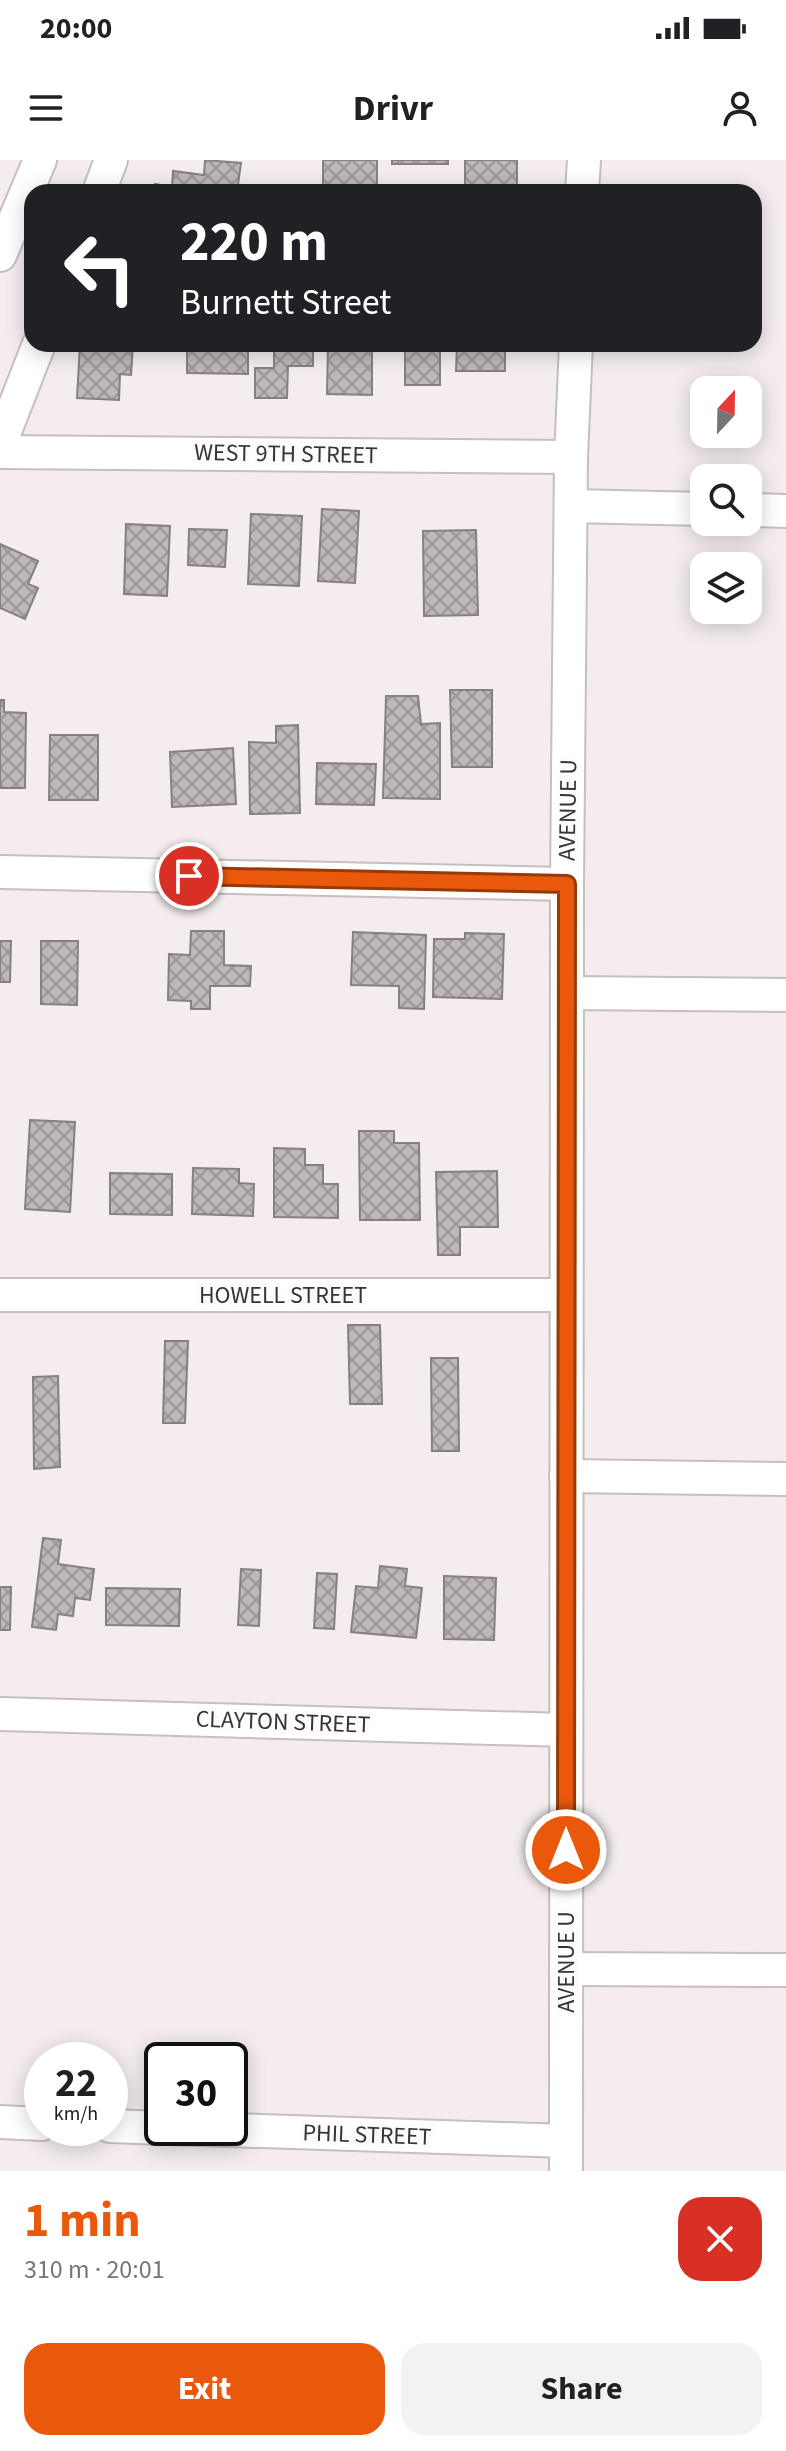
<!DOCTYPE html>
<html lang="en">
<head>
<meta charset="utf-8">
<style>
	:root { --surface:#fff; --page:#f2f2f2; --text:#202124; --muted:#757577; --accent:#ea580c }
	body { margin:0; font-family:"Source Sans 3",sans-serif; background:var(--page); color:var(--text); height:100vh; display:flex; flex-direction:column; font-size:30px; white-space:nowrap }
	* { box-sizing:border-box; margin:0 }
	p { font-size:26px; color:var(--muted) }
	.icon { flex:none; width:44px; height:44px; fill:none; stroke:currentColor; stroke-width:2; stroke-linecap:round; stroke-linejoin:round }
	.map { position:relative; height:2011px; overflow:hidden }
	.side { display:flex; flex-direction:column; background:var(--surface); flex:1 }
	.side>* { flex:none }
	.banner { position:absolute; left:24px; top:24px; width:738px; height:168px; border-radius:24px; box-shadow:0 4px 20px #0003; background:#202124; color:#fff; overflow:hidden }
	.needle { width:52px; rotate:22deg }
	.tools { position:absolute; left:690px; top:216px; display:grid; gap:16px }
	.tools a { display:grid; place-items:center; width:72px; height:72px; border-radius:16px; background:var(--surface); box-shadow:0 4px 20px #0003; font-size:40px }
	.speed { position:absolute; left:24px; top:1882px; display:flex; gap:16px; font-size:40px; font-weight:700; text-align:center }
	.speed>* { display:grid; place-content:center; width:104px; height:104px; border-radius:50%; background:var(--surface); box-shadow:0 4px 20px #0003; line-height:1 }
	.speed small { font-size:20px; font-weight:400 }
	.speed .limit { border:4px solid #111; border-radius:12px; background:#fff; color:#111 }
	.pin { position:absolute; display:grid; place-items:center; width:68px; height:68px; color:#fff; margin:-34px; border:4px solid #fff; border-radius:50%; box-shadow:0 2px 8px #0007 }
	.me { position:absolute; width:88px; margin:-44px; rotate:0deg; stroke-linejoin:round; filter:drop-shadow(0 0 6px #0008) }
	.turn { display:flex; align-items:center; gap:28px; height:168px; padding:0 24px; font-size:36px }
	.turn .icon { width:104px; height:104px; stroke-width:2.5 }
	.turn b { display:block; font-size:56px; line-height:68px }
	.round { display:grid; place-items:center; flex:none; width:84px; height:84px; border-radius:24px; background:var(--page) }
	.summary { display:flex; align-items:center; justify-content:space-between; height:136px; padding:0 24px }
	h1 { font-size:48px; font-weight:700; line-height:60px; color:var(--accent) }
	.primary-button { display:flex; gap:16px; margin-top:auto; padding:16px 24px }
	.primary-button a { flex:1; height:92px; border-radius:24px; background:var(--accent); color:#fff; font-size:32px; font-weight:700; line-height:92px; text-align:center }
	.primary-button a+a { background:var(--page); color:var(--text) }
	.status { display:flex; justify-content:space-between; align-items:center; height:56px; padding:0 40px; background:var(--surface); direction:ltr }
	.status svg { height:22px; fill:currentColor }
	header { display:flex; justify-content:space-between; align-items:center; height:104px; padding:0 24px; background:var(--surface); font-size:36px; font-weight:700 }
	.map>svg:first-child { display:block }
</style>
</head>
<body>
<div class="status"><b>20:00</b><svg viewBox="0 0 49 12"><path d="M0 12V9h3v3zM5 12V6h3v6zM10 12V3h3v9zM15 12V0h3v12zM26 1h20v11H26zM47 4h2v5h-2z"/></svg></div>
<header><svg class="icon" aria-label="menu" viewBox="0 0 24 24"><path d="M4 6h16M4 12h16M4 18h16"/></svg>Drivr<svg class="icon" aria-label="person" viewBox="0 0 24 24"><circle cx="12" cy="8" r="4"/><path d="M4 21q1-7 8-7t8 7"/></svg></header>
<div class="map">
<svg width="786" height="2011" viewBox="0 0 786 2011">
	<defs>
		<pattern id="building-cross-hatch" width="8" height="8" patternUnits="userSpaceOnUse" patternTransform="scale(2)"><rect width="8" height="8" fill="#beb6b8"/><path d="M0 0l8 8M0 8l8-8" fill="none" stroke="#9b9596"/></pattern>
	</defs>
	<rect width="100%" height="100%" fill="#f4ecee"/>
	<!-- building -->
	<g fill="url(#building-cross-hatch)" stroke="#878081" stroke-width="2">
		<polygon points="205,0 241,3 237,32 154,32 155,24 172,27 173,11 204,15"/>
		<polygon points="323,0 377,0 377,28 323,27"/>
		<rect x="392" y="0" width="56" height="4"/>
		<rect x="465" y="0" width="52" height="32"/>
		<polygon points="80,184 133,184 131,215 120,214 119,240 77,238"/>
		<polygon points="187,184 248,184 248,214 187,213"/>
		<polygon points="274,184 313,184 313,206 288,206 287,238 255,238 255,208 274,208"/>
		<polygon points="328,184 372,184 372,235 327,234"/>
		<rect x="405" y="184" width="35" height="41"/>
		<polygon points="457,184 505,184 505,211 456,211"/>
		<polygon points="322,349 359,351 355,423 318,421"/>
		<polygon points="251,354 302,356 299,426 248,424"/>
		<polygon points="126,364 170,366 167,436 124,434"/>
		<polygon points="189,369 227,370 225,407 188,405"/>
		<polygon points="476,370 478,455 424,456 423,371"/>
		<polygon points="0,384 38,401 28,424 38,428 25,459 0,448"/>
		<polygon points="450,530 492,530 492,607 452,607"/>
		<polygon points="386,536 418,536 421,564 440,563 440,639 383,638"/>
		<polygon points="0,540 4,540 4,552 26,553 25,628 0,628"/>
		<polygon points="298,565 300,653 250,654 249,582 276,583 276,566"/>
		<polygon points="50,575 98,575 98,640 49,640"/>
		<polygon points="233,588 236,644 172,647 170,592"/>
		<polygon points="317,603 376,604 374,645 316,644"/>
		<polygon points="191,771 224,771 224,805 251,806 250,826 210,826 210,849 191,849 191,841 168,840 169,794 190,795"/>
		<polygon points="353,772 426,775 424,849 399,848 399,826 351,825"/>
		<polygon points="465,773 504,774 502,839 433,837 434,779 465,779"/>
		<polygon points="0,781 11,781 10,822 0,822"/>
		<polygon points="41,781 78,781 77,845 41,844"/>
		<polygon points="30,960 75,962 70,1052 25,1049"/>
		<polygon points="359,971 394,971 394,983 419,983 420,1060 360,1060"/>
		<polygon points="274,988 305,989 305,1005 323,1005 323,1024 338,1024 338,1058 274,1057"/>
		<polygon points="193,1008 239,1009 239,1023 254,1024 253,1056 192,1054"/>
		<polygon points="497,1011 498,1067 460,1067 460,1095 438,1095 436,1012"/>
		<polygon points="110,1013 172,1014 172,1055 110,1054"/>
		<polygon points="348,1165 380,1165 382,1244 350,1244"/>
		<polygon points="165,1181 188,1181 185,1263 163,1263"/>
		<polygon points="431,1198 458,1198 459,1291 432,1291"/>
		<polygon points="58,1216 60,1307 34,1309 33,1217"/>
		<polygon points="43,1378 61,1380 58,1404 94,1409 90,1440 75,1438 73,1456 58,1454 56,1470 32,1467"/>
		<polygon points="380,1406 407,1409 405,1426 422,1428 416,1478 351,1472 356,1426 378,1428"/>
		<polygon points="241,1409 261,1410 259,1466 238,1465"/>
		<polygon points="317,1413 337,1414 334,1469 314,1468"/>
		<polygon points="444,1416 496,1418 494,1480 444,1479"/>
		<polygon points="0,1427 11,1427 10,1470 0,1470"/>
		<polygon points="106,1428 180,1429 179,1466 106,1465"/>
	</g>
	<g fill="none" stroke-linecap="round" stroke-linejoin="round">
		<!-- street casing -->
		<g stroke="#c6bec0" stroke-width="36">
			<g id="street">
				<polyline points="99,32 111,0"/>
				<polyline points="582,32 584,0"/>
				<polyline points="0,95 40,0"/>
				<polyline points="0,284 39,184"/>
				<polyline points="0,292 571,297"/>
				<polyline points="571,346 704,349"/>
				<polyline points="748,350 786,351"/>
				<polyline points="0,712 567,724"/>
				<polyline points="567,833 786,835"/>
				<polyline points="0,1135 566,1135"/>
				<polyline points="566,1316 786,1319"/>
				<polyline points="0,1554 566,1570"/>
				<polyline points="566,1809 786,1810"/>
				<polyline points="0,1962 42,1964"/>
				<polyline points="110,1966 162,1968"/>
				<polyline points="168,1968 566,1981"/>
				<polyline points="566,2011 567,724 571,297 576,184"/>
			</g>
		</g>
		<!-- street -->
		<use href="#street" stroke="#fff" stroke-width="32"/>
	</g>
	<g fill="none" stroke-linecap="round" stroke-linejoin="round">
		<!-- route casing -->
		<g stroke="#983908" stroke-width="20">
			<polyline id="route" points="189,716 567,724 566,1690"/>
		</g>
		<!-- route -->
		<use href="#route" stroke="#ea580c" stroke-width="14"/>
	</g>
	<g text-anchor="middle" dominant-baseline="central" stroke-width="8" stroke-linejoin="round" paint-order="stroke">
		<!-- street labels -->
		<g font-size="24" fill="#373434" stroke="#fefbfc">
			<text transform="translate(286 294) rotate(1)">WEST 9TH STREET</text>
			<text transform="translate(568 650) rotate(-89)">AVENUE U</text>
			<text x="283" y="1135">HOWELL STREET</text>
			<text transform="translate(283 1562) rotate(2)">CLAYTON STREET</text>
			<text transform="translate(566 1802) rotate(-90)">AVENUE U</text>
			<text transform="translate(367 1975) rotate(2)">PHIL STREET</text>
		</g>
	</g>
</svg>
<div class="tools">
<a><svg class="needle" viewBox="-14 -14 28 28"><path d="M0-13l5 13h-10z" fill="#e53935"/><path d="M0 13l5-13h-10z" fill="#757577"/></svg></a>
<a><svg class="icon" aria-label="search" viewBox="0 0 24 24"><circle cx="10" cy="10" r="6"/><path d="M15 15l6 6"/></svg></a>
<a><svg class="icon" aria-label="layers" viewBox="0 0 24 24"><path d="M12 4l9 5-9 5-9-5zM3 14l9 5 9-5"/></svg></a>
</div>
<div class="speed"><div>22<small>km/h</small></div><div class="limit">30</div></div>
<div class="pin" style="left:189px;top:716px;background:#d93025"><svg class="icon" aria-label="arrive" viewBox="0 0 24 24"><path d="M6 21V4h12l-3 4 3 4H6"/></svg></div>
<svg class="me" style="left:566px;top:1690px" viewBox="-20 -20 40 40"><circle r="17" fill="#ea580c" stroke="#fff" stroke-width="3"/><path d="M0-11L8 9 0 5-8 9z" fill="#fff"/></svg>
<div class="banner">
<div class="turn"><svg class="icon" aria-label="left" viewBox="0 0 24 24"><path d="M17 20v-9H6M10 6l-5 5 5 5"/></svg><div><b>220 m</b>Burnett Street</div></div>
</div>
</div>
<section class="side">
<div class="summary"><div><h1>1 min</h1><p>310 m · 20:01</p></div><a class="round" style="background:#d93025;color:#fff"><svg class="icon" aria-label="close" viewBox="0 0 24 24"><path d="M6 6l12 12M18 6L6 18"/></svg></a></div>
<div class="primary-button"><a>Exit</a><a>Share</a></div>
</section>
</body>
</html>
